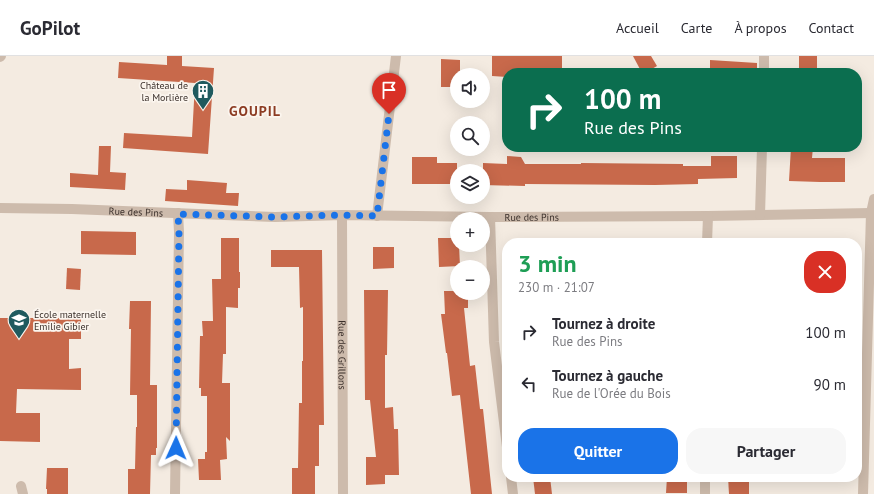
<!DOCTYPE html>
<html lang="fr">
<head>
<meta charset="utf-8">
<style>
	:root { --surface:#fff; --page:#f7f7f7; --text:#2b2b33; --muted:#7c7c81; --line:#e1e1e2; --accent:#1a73e8 }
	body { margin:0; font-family:"PT Sans",sans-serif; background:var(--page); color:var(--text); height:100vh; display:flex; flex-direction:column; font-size:15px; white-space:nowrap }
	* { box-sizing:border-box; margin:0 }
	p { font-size:13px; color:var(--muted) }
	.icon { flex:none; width:22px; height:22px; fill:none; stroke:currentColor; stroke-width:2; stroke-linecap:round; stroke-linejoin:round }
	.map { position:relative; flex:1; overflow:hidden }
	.side { position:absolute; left:502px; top:182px; width:360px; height:244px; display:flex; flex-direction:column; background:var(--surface); border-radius:16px; box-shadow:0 4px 16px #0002 }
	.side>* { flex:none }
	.hud { position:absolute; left:502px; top:12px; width:360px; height:84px; border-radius:16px; box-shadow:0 4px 16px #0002; background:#0b6e4f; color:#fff; overflow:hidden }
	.controls { position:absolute; left:450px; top:12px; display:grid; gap:8px }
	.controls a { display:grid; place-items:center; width:40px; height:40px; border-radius:50%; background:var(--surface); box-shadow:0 4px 16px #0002; font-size:20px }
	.pin { position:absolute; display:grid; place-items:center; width:34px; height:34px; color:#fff; margin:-41px -17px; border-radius:50% 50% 50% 0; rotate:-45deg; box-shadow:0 0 4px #0007 }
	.pin .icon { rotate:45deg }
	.me { position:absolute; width:44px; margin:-22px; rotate:1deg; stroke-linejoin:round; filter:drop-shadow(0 0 3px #0008) }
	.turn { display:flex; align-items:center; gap:14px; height:84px; padding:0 16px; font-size:18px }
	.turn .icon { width:52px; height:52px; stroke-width:2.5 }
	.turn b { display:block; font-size:28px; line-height:34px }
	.round { display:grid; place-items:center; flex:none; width:42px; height:42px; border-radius:16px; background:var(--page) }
	.head { display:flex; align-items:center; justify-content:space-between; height:68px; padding:0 16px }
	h1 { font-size:24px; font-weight:700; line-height:30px; color:#1e9e55 }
	.primary-button { display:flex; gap:8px; margin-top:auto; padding:8px 16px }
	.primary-button a { flex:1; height:46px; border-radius:16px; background:var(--accent); color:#fff; font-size:16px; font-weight:700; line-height:46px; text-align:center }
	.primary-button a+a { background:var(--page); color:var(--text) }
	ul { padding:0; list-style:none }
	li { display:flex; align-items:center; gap:12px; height:52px; padding:0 16px }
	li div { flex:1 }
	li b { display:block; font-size:15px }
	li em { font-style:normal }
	header { display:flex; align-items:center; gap:24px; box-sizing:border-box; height:56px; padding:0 20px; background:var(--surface); border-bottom:1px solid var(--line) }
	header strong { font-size:19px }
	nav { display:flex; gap:22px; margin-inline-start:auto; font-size:14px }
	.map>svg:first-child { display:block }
</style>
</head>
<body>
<header>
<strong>GoPilot</strong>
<nav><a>Accueil</a><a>Carte</a><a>À propos</a><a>Contact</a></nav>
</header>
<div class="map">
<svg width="874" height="438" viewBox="0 0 874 438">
	<rect width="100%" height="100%" fill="#f4ebe1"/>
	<!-- building -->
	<g fill="#c8694b">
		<polygon points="167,0 182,0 182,10 214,12 208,98 123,92 124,77 192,81 195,27 118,22 119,6 167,9"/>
		<polygon points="492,0 562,0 562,17 507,17 507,21 492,20"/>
		<polygon points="633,0 651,0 657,10 645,17 642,17"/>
		<rect x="799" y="0" width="18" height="17"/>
		<polygon points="441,3 460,4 460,19 457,19 457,31 441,31"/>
		<polygon points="710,4 757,7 757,17 710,17"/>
		<polygon points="99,90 111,90 110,116 126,117 125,134 70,131 70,117 98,119"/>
		<polygon points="791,91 813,91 812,102 845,102 845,126 820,126 789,125"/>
		<polygon points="507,100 521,101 525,108 581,108 581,107 683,108 683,110 711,110 711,100 737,100 737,122 698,123 698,128 655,129 525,128 525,130 483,129 483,107 507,108"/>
		<polygon points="412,101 437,101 437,107 457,107 457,128 412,128"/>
		<polygon points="187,124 227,127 226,137 239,137 238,150 165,145 166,133 187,134"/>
		<polygon points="81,175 136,176 136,199 81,198"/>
		<polygon points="221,182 239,182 239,216 240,216 240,232 238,232 238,252 226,251 226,298 223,298 222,327 230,327 230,385 226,381 227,403 220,404 221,424 199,424 198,403 205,403 205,396 207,396 207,340 201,340 201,332 199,332 200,280 203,280 202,265 213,265 212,223 221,223"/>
		<polygon points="438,182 457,182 457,189 459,189 460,210 439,211"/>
		<polygon points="373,191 394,191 394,212 373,213"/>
		<polygon points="271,194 322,194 324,369 319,369 319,410 315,410 315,438 292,438 292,412 298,412 299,347 302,347 302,305 303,305 303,251 300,252 299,211 271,211"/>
		<polygon points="67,212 81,213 80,234 66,233"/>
		<polygon points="364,234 388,234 387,299 385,299 385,352 393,351 394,373 398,373 399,419 385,419 385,428 366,429 366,401 376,401 370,344 365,344"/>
		<polygon points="444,235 457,235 457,237 468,237 468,252 464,252 470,310 475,309 480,353 483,353 492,438 471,438 460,339 452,340 447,297 446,297 441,258 445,258"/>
		<polygon points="130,245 151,245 150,329 157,329 157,392 156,392 156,399 151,399 150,438 128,438 128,413 135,413 136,371 137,371 137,339 130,339 131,273 129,273"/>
		<polygon points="0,262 81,262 81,283 69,283 69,313 81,312 81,334 17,333 16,357 40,357 40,386 0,385"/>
		<polygon points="47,412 68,412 68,438 47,438 47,433 46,433"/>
		<polygon points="533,421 550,421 552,438 535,438"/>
		<polygon points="667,421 687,421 687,437 666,437"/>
		<polygon points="728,421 749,421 749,438 729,438"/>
	</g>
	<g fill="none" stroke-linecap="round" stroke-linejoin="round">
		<!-- street -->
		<g stroke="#cdbbac" stroke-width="10">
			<polyline points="0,1 1,0"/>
			<polyline points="764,17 764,0"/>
			<path id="s1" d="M0,152l72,1 203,8 67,-2 148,2 218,-1 163,-3"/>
			<path id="s2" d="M342,159l1,279"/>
			<polyline points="760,159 762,91"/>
			<polyline points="377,160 396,0"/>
			<polyline points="490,161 494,286 507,391"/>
			<polyline points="707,187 708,160"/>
			<polyline points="511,421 513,438"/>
			<polyline points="705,421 705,438"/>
			<polyline points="21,430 23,438"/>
			<polyline points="175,438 179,176 178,157"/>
			<polyline points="863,438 871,157 874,143"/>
		</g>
	</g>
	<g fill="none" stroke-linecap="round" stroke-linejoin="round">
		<!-- route -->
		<polyline stroke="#1a73e8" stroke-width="7" stroke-dasharray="0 12.6" points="176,392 179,176 178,158 275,161 342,159 377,160 389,58"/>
	</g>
	<!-- icons -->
	<defs>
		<g id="building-pin" transform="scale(1.15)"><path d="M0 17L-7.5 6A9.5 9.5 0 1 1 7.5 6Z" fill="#1f5a5e" stroke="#fbf5ee"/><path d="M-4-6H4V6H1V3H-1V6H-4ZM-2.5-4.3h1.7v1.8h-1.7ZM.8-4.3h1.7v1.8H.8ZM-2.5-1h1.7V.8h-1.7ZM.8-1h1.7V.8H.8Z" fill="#fff"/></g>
		<g id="school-pin" transform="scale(1.15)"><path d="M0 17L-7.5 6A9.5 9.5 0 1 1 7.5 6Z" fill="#1f5a5e" stroke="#fbf5ee"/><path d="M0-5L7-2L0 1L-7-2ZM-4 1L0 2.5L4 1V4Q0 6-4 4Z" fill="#fff"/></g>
	</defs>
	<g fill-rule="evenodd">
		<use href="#building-pin" x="203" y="35"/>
		<use href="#school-pin" x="19" y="264"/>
	</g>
	<g text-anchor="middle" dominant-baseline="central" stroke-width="3.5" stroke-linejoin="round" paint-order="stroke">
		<!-- poi labels -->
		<g font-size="10" fill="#3b302b" stroke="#fbf5ee" text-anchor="end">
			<text x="188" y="29">Château de<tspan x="188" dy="12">la Morlière</tspan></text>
			<text x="34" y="258" text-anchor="start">École maternelle<tspan x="34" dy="12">Emilie Gibier</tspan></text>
		</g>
		<!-- street labels -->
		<g font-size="10" fill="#3b302b" stroke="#fbf5ee">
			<text stroke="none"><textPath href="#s1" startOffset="136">Rue des Pins</textPath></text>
			<text stroke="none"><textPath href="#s1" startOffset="532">Rue des Pins</textPath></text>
			<text stroke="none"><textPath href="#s2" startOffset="140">Rue des Grillons</textPath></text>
		</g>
		<!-- district labels -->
		<g font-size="14" font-weight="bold" letter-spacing="1" fill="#8c3b22" stroke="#fbf5ee">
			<text x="255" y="55">GOUPIL</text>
		</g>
	</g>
</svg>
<div class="controls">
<a><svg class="icon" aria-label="sound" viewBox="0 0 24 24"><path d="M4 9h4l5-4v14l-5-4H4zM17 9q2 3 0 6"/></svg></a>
<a><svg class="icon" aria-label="search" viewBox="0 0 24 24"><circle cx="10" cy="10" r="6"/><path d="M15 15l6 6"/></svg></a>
<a><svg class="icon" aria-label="layers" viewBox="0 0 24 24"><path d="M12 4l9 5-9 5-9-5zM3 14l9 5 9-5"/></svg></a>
<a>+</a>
<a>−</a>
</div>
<div class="pin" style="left:389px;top:58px;background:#d93025"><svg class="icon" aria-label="arrive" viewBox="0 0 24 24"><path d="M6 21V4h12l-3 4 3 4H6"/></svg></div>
<svg class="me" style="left:176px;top:392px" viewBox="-20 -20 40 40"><path d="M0-17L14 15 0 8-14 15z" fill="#1a73e8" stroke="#fff" stroke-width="4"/></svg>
<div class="hud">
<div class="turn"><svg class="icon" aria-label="right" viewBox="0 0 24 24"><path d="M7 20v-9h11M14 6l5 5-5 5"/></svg><div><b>100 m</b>Rue des Pins</div></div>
</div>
<section class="side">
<div class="head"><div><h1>3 min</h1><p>230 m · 21:07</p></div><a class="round" style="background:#d93025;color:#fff"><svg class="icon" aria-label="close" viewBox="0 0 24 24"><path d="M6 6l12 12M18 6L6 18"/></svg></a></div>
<ul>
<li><svg class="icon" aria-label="right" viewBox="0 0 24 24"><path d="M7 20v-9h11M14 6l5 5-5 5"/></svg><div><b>Tournez à droite</b><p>Rue des Pins</p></div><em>100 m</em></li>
<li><svg class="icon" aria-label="left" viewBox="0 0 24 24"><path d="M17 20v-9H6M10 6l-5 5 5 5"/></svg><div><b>Tournez à gauche</b><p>Rue de l'Orée du Bois</p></div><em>90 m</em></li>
</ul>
<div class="primary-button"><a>Quitter</a><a>Partager</a></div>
</section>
</div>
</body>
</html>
